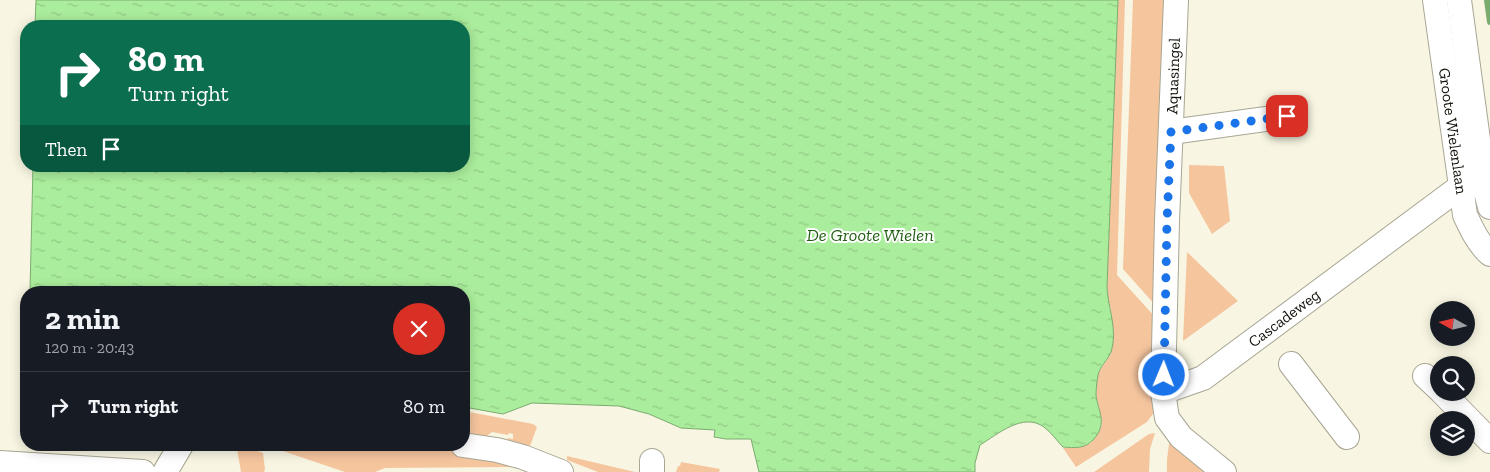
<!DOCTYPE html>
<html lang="en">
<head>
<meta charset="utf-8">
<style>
	:root { --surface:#171b24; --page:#20242c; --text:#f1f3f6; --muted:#9ea1a6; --line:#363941 }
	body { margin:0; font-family:"Zilla Slab",serif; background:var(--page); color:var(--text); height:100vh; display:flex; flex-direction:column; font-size:19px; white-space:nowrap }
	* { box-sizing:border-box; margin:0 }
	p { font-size:16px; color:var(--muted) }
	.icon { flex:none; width:28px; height:28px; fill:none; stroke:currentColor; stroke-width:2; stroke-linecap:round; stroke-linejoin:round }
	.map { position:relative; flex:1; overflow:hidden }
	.side { position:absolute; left:20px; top:286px; width:450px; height:165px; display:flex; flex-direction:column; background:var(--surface); border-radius:20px; box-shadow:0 2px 12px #0003 }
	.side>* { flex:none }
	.top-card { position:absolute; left:20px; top:20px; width:450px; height:152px; border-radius:20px; box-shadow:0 2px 12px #0003; background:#0b6e4f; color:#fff; overflow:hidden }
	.needle { width:32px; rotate:278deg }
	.fabs { position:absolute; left:1430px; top:301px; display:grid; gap:10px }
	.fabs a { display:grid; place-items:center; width:45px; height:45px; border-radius:50%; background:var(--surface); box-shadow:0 2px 12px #0003; font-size:25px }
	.pin { position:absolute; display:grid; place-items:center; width:42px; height:42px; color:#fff; margin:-21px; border-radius:10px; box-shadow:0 2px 8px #0006 }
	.me { position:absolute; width:55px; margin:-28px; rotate:1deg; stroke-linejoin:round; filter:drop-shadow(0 0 4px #0008) }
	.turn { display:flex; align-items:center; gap:18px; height:105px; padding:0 25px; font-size:22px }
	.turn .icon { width:65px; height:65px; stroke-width:2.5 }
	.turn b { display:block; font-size:35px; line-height:42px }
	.then { display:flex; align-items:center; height:48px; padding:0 25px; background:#0003; gap:10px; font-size:19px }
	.round { display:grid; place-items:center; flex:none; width:52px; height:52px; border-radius:26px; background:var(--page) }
	.headline { display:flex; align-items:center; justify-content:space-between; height:85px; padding:0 25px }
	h1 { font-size:30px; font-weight:700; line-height:38px }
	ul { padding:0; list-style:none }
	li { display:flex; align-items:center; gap:15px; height:70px; padding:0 25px; border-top:1px solid var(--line) }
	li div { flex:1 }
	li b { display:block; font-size:19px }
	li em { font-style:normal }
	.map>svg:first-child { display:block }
</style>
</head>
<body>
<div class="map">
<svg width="1490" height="472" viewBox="0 0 1490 472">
	<defs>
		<pattern id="water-ripples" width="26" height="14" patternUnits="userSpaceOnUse" patternTransform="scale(1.25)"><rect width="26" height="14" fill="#aaed9c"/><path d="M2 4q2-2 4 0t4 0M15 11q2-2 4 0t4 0" fill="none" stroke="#91ca85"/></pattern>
	</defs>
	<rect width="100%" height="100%" fill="#f8f6e2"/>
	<!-- green -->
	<g fill="#f5c59e">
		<polygon points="1118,0 1125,0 1117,275 1155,317 1155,411 1147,422 1076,467 1063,448 1078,448 1091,443 1097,435 1102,424 1096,394 1098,373 1111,354 1111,309 1108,300 1107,287"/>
		<polygon points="1133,0 1167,0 1156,306 1123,269"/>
		<polygon points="1189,165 1224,166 1230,221 1212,234 1189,193"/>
		<polygon points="1187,252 1238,301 1183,341"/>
		<polygon points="464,411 533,424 537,427 530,446 527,445 526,447 507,441 508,438 513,439 513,434 509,433 508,435 492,432 484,438 464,434"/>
		<polygon points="1155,433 1150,449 1149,472 1094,472 1149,434"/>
		<polygon points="1170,437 1211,472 1167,472 1167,459"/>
		<polygon points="240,445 263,453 265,469 264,472 241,472 237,449 237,447"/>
		<polygon points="265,445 429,445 503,457 518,467 385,468 375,472 345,472"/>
		<polygon points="567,456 635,472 598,472 567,460"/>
		<polygon points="681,462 720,469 719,472 676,472 678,466 680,466"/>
	</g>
	<!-- water -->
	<path fill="url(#water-ripples)" stroke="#7cab70" d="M36,0h1082l-11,287c1,22 11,42 4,65 -3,8 -11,14 -13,23 -1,6 -2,14 -2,20 2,17 12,27 -2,44 -9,10 -19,9 -31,8 -6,-6 -12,-15 -19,-20 -21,-15 -46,7 -64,18l-5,18v9h-216l-8,-33h-25l-12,-2 1,-7 -34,-2 -32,-14 -30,-8 -87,-3 -29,11 -39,-7v-115h-434l3,-126h431v-140h-429z"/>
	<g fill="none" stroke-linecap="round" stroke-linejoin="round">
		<!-- stream -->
		<polyline stroke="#7cab70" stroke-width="6" points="1487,0 1490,22"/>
		<!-- minor casing -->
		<g stroke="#a8a693" stroke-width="26">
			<g id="minor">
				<polyline points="1176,0 1167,221 1163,392 1167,418 1181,437 1224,472"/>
				<path d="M1435,0l30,215c7,15 13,28 25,39"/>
				<polyline points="1459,0 1484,184 1490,207"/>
				<polyline points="1171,132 1287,116"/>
				<polyline points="1291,364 1347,437"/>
				<polyline points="1425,376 1439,389"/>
				<polyline points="1163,392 1203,378 1460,187 1490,183"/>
				<polyline points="1442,392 1490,441"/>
				<polyline points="463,445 497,450 523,457 561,472"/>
				<polyline points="0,463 143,472"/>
				<polyline points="165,472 181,445"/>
				<polyline points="652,472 652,461"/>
			</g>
		</g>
		<!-- minor -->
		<use href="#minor" stroke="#fff" stroke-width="24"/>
	</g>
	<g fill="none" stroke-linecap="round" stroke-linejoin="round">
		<!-- route -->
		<polyline stroke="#1a73e8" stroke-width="9" stroke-dasharray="0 16.2" points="1164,375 1167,221 1171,132 1287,116"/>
	</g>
	<g text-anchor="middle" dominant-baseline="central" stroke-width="4" stroke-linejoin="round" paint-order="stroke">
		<!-- street labels -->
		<g font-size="16" fill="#111009" stroke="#fff">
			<text transform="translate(1173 76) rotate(-88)">Aquasingel</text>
			<text transform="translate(1453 131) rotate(82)">Groote Wielenlaan</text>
			<text transform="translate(1284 318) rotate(-37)">Cascadeweg</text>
		</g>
		<!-- water labels -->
		<g font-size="18" font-style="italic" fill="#215f12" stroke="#fff">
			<text x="870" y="235">De Groote Wielen</text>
		</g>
	</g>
</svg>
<div class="fabs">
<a><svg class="needle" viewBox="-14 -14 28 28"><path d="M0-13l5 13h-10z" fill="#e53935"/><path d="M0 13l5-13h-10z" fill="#9ea1a6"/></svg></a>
<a><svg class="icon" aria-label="search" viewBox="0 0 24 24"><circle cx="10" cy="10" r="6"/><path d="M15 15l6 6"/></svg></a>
<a><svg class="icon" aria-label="layers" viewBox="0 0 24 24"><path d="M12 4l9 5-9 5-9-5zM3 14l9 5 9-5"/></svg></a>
</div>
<div class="pin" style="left:1287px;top:116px;background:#d93025"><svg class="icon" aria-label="arrive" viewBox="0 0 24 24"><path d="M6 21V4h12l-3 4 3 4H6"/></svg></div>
<svg class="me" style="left:1164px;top:375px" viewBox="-20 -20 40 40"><circle r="17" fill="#1a73e8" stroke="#fff" stroke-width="3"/><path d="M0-11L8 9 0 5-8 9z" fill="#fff"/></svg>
<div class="top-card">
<div class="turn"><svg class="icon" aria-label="right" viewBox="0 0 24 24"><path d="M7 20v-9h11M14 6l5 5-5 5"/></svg><div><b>80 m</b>Turn right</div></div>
<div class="then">Then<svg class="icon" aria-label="arrive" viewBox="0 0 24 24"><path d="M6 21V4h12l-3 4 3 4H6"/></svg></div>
</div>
<section class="side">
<div class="headline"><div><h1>2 min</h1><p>120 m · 20:43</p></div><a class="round" style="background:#d93025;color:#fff"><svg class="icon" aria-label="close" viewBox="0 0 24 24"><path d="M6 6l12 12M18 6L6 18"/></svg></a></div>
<ul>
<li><svg class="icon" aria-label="right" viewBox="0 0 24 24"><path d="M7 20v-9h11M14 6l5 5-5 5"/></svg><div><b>Turn right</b></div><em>80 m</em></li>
</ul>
</section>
</div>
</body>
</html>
